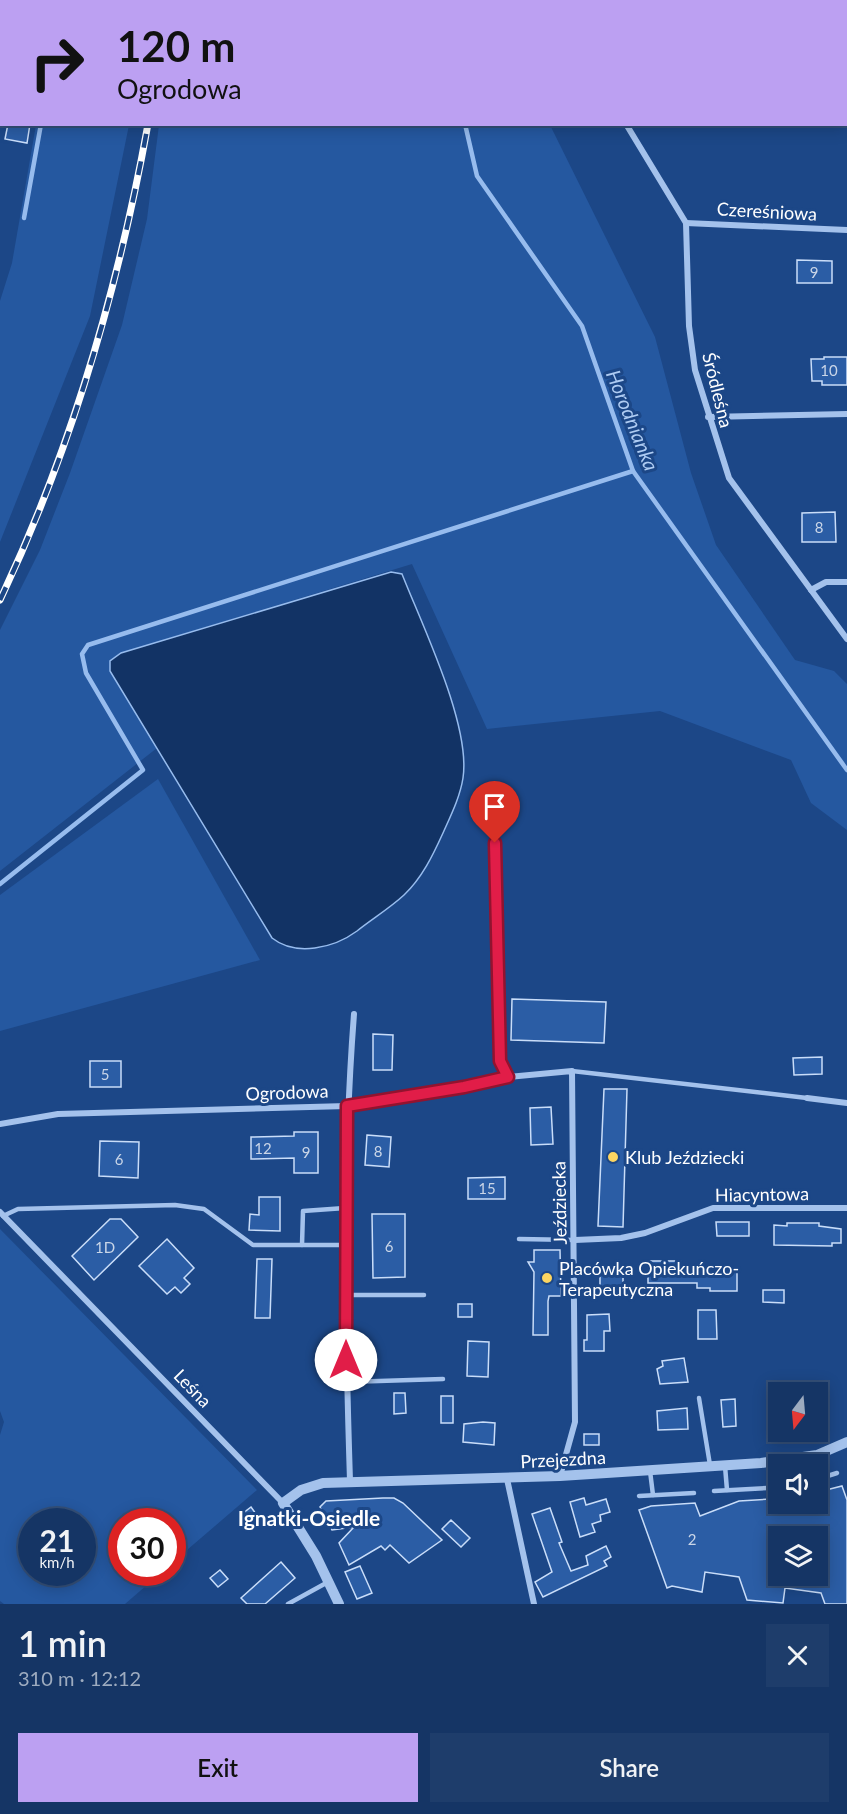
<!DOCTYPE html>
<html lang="en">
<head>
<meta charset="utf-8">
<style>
	:root { --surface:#153565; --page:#1e3d6b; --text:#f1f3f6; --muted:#9dabbf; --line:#345079; --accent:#bca0f2 }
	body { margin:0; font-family:Lato,sans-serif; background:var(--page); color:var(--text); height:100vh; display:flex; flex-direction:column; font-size:22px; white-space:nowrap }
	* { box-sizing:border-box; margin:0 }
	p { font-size:20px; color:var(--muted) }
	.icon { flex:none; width:33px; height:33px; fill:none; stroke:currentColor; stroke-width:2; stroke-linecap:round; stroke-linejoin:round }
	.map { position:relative; height:1604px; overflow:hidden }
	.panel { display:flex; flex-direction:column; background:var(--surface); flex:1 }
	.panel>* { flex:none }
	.hud { position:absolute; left:0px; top:0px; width:848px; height:126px; box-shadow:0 3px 15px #0003,0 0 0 2px var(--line); background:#bca0f2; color:#111; overflow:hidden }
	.needle { width:39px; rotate:196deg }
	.controls { position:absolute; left:768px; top:1382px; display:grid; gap:12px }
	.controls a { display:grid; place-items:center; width:60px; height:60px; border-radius:0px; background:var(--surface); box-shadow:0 3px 15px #0003,0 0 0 2px var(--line); font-size:30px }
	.speed { position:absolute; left:18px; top:1508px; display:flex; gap:12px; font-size:30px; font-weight:700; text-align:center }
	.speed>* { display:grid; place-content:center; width:78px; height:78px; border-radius:50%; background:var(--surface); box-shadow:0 3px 15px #0003,0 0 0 2px var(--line); line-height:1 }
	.speed small { font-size:15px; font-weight:400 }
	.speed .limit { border:9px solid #d22; background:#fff; color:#111 }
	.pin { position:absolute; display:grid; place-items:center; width:51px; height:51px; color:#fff; margin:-62px -26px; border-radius:50% 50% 50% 0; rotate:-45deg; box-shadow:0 0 6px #0007 }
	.pin .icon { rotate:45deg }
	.me { position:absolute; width:66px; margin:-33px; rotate:0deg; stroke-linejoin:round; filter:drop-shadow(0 0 4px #0008) }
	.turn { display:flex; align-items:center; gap:21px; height:126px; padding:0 18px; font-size:27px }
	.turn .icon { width:78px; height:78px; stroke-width:2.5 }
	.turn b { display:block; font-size:42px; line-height:51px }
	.round { display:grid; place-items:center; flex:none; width:63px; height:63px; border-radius:0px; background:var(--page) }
	.overview { display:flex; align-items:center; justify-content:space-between; height:102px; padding:0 18px }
	h1 { font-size:36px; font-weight:600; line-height:45px }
	.action { display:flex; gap:12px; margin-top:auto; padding:12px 18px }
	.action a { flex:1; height:69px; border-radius:0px; background:var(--accent); color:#111; font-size:24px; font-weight:600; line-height:69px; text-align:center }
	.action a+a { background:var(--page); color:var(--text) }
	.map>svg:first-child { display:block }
</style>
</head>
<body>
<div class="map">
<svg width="847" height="1604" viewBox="0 0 847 1604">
	<rect width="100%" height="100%" fill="#1c4787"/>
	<!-- green -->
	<g fill="#2558a0" fill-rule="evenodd">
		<polygon points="180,0 455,0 456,1 180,1"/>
		<polygon points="36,125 129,125 90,316 0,542 0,301 12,263"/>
		<polygon points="159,125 550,125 655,337 691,473 716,545 795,660 834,671 847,684 847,830 811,803 791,760 660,711 487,729 412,564 121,653 110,661 110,671 157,748 0,871 0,630 40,550 70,473 122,325 147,219"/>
		<polygon points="158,779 260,960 0,1031 0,895"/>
		<path d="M0,1229l257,261 -84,72 -1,-41h-50v51h40l-37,32h-121l-4,-3v-166l4,-13 -4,-11zM32,1521h50v51h-50z"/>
	</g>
	<!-- water -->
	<path fill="#123365" stroke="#97bcee" stroke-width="1.5" d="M391,572l11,2c20,51 69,151 61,204 -3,19 -12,37 -20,55 -10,22 -21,45 -39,62 -14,13 -32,24 -47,36 -23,17 -61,26 -85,7l-162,-267v-10l11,-8z"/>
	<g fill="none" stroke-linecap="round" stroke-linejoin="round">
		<!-- stream -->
		<g stroke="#97bcee" stroke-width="4.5">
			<polyline points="121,0 121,2"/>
			<polyline points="350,0 352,2"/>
			<polyline points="63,2 63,0"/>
			<polyline points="465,124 477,176 582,326 633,471 847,770"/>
			<polyline points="24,218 41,124"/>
			<polyline points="0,884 143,770 86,673 82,654 88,645 633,471"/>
		</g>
	</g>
	<!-- building -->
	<g fill="#2b5da5" stroke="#c9ddf9" stroke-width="1.5" fill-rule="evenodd">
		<polygon points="8,124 30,124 27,143 5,139"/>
		<polygon points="797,260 832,261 832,283 797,283"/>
		<polygon points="824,357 847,357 847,385 822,385 822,381 812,381 811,359 824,359"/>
		<polygon points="835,512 836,542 802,542 802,513"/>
		<polygon points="512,999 606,1002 604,1043 511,1040"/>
		<polygon points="373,1034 393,1035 392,1070 373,1070"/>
		<polygon points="822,1057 822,1074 794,1075 793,1058"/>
		<rect x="90" y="1061" width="31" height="26"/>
		<polygon points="604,1089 627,1089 623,1227 598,1226"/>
		<polygon points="551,1107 553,1144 531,1145 530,1108"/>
		<polygon points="294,1132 318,1132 318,1173 294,1173 294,1158 251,1159 251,1137 294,1136"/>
		<polygon points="367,1135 391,1137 389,1167 365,1165"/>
		<polygon points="100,1141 139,1142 138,1178 99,1176"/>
		<polygon points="505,1177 505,1199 468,1199 468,1178"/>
		<polygon points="259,1197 280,1197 280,1231 249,1230 250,1214 259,1215"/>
		<polygon points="372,1214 405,1214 405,1277 373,1278"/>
		<polygon points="110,1219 121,1219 138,1237 94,1280 72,1256"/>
		<polygon points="716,1222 749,1222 749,1236 717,1236"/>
		<polygon points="787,1223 819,1223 819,1226 841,1229 841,1243 832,1243 832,1246 774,1245 774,1225 787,1226"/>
		<polygon points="167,1239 194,1268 184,1278 190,1284 181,1293 175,1287 167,1294 139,1266"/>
		<polygon points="534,1250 560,1250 561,1296 549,1296 548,1301 548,1335 533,1335 534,1272 528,1262 534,1262"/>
		<polygon points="257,1259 272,1259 270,1318 255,1318"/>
		<polygon points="648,1261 681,1261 681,1268 699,1272 737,1271 737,1291 710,1291 710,1288 697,1288 697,1283 648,1283"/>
		<rect x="600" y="1266" width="23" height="30"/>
		<polygon points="763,1290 784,1290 784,1303 763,1302"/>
		<rect x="458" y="1304" width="14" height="13"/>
		<polygon points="698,1310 716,1310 717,1339 698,1339"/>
		<polygon points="609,1314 610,1331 604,1331 604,1351 584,1351 584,1340 587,1340 587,1315"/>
		<polygon points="468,1341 489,1342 488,1377 467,1376"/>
		<polygon points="684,1358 688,1382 660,1384 657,1369 663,1366 662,1361"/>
		<polygon points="394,1393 405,1393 406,1413 394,1414"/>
		<rect x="441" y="1396" width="12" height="27"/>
		<polygon points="735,1399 736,1426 723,1427 721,1400"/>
		<polygon points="687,1408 688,1429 658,1430 657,1411"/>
		<polygon points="483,1422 495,1423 494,1445 463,1442 464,1424"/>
		<rect x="584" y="1434" width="15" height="11"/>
		<path d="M842,1486l5,14v104h-22l-4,-11 -36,-5 -2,15 -36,-3 -8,-23 -34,-5 -3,20 -30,-6 -5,2 -28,-78 12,-4 44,-3 5,13 39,-15 31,-2 2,4h46v-11zM778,1536h40v39h-40z"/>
		<polygon points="383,1498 394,1498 403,1503 442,1540 409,1563 390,1545 385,1550 381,1546 349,1565 339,1543 354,1527 332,1530 320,1507 326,1501"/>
		<polygon points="584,1498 586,1505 606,1499 610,1512 600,1515 601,1521 592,1524 595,1532 580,1537 570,1502"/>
		<polygon points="251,1507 261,1521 251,1528 242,1514"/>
		<polygon points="550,1508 562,1542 559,1543 571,1571 588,1565 586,1556 606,1546 611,1557 604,1561 607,1566 543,1597 535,1582 552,1572 532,1514"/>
		<polygon points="451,1520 470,1538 461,1547 442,1529"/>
		<polygon points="281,1562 295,1578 265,1604 247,1604 241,1598"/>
		<polygon points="360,1566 372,1593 357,1599 345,1572"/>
		<polygon points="220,1570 228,1579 218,1587 210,1578"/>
	</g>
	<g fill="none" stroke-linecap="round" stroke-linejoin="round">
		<!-- service -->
		<g stroke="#a4c2ec" stroke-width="4.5">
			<polyline points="495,843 500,1061 508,1077"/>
			<polyline points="572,1071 807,1098"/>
			<polyline points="3,1216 18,1209 175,1205 204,1209 253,1245 345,1245"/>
			<polyline points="519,1239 575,1240"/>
			<polyline points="302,1245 303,1211 345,1208"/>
			<polyline points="346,1295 424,1295"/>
			<polyline points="347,1382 443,1379"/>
			<polyline points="699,1398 710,1465"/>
			<polyline points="725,1466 727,1490"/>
			<polyline points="650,1471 653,1495"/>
			<polyline points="818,1479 837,1473"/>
			<polyline points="714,1491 767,1488"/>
			<polyline points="639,1496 694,1493"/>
			<polyline points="288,1604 328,1582"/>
		</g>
		<!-- minor -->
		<g stroke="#a4c2ec" stroke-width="6">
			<polyline points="547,0 548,2"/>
			<polyline points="846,46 847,46"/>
			<polyline points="626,124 686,223 689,326 695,370 729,478 847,639"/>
			<polyline points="686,223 847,230"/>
			<polyline points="708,417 847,414"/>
			<polyline points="811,590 826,582 847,582"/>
			<polyline points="807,1098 847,1103"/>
			<polyline points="0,1124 58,1114 347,1106 464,1087 508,1077 572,1071 575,1422 560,1476"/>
			<polyline points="0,1212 283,1503"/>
			<polyline points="575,1240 621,1238 645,1233 713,1208 847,1208"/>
			<polyline points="507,1479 534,1604"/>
			<path d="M350,1481c-5,-156 -8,-312 4,-467"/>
		</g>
		<!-- tertiary -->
		<polyline stroke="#a4c2ec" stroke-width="10" points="339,1604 316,1556 283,1503 301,1490 323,1483 560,1476 761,1463 817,1455 847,1442"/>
		<!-- rail casing -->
		<g stroke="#fff" stroke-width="7">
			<g id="rail">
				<polyline points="168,2 169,0"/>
				<path d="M0,600c72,-152 118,-310 148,-476"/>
			</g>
		</g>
		<!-- rail -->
		<use href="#rail" stroke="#1c4787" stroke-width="4.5" stroke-dasharray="14" stroke-linecap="butt"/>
	</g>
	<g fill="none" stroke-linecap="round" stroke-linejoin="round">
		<!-- route casing -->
		<g stroke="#92132f" stroke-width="15">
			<polyline id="route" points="346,1360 347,1106 464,1087 508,1077 500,1061 495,843"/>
		</g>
		<!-- route -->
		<use href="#route" stroke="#e11d48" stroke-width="10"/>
	</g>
	<!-- markers -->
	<g fill="#fcd561" stroke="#1c4787" stroke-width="2">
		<circle cx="613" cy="1157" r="6"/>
		<circle cx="547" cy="1278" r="6"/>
	</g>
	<g text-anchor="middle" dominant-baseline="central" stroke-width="6" stroke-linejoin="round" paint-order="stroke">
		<!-- number labels -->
		<g font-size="15" fill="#cad6e8">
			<text x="814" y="272">9</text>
			<text x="829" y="370">10</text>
			<text x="819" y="527">8</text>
			<text x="105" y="1074">5</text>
			<text x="263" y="1148">12</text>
			<text x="378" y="1151">8</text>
			<text x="306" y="1152">9</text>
			<text x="119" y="1159">6</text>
			<text x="487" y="1188">15</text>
			<text x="389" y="1246">6</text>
			<text x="105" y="1247">1D</text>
			<text x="692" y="1539">2</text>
		</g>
		<!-- street labels -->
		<g font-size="18" fill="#fff" stroke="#1c4787">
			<text transform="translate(767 211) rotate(3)">Czereśniowa</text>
			<text transform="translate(718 390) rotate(76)">Śródleśna</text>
			<text transform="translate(287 1092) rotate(-2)">Ogrodowa</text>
			<text transform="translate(762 1194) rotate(-1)">Hiacyntowa</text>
			<text transform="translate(559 1203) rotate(-91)">Jeździecka</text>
			<text transform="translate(193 1388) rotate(46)">Leśna</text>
			<text transform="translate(563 1459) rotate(-3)">Przejezdna</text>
		</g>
		<!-- poi labels -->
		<g font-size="18" fill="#fff" stroke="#1c4787" text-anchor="start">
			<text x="625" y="1157">Klub Jeździecki</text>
			<text x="559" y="1268">Placówka Opiekuńczo-<tspan x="559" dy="21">Terapeutyczna</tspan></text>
		</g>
		<!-- water labels -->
		<g font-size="20" font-style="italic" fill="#afccf3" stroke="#1c4787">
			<text transform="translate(633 420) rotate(68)">Horodnianka</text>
		</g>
		<!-- quarter labels -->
		<g font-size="21" font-weight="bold" fill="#fff" stroke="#1c4787">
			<text x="309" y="1517">Ignatki-Osiedle</text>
		</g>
	</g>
</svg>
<div class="controls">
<a><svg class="needle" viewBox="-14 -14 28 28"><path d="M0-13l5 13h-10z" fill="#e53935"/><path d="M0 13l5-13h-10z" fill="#9dabbf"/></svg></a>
<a><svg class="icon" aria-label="sound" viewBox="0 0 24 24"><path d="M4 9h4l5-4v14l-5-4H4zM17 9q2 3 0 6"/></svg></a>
<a><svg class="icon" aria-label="layers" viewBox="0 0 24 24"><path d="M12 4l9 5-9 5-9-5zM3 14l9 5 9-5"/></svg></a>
</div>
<div class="speed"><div>21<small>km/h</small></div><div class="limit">30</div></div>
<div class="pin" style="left:495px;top:843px;background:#d93025"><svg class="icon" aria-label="arrive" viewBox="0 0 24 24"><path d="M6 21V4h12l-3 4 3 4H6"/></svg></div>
<svg class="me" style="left:346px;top:1360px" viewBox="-20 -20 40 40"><circle r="19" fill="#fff"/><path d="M0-13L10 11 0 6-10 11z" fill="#e11d48"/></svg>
<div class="hud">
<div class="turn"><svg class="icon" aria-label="right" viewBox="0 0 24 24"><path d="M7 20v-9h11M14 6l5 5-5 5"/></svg><div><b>120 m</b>Ogrodowa</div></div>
</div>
</div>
<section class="panel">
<div class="overview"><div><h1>1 min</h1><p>310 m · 12:12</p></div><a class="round"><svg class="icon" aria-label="close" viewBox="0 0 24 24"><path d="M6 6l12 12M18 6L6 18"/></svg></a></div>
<div class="action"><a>Exit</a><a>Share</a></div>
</section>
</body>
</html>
